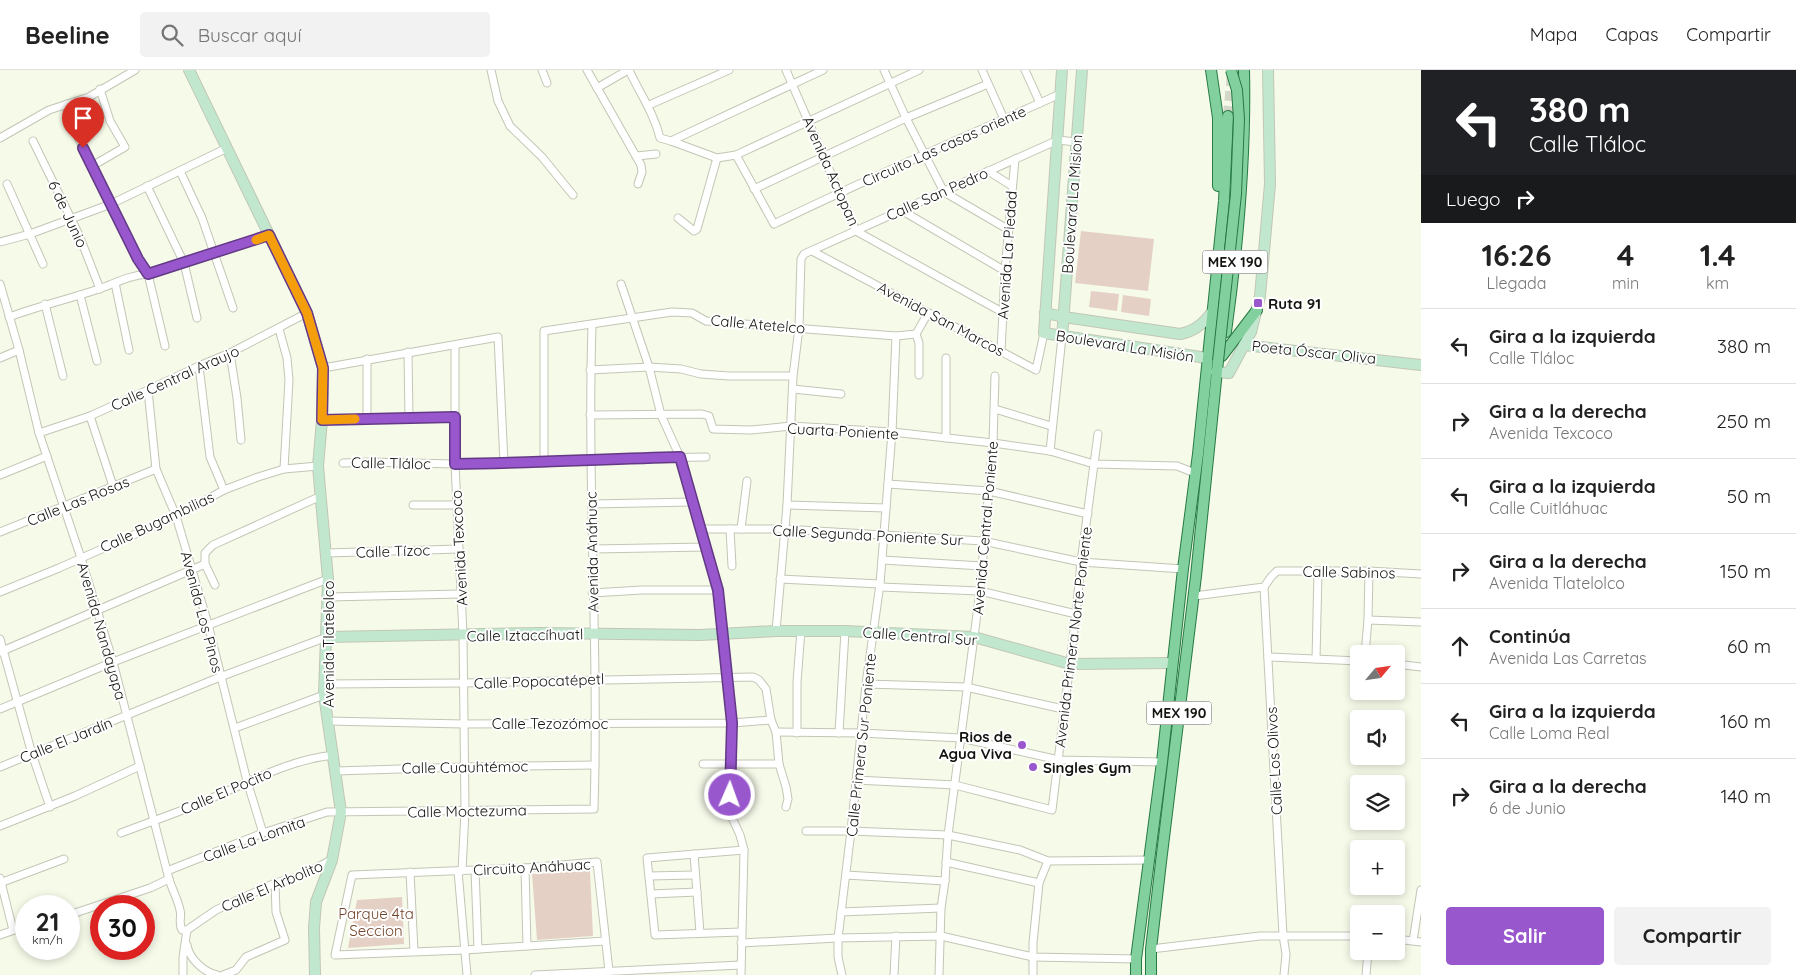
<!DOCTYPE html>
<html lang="es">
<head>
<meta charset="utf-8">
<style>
	:root { --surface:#fff; --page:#f2f2f2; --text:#222; --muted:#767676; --line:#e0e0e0; --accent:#9857cd }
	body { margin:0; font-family:Quicksand,sans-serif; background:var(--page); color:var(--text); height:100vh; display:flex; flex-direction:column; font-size:19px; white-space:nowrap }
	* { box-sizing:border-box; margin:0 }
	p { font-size:16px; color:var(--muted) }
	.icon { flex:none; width:28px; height:28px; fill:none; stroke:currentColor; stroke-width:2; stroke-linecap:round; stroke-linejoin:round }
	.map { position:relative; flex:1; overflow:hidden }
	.panel { display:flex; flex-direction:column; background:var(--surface); width:375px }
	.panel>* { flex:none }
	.guide { background:#202124; color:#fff; overflow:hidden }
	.needle { width:32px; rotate:61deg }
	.controls { position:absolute; left:1350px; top:575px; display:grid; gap:10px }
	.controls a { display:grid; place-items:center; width:55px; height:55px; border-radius:5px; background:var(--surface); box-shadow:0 2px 8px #0003; font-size:25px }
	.speed { position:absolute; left:15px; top:825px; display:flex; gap:10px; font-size:25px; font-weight:700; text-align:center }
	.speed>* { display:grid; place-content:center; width:65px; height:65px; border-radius:50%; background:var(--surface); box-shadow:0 2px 8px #0003; line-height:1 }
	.speed small { font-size:12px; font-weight:400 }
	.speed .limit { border:8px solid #d22; background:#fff; color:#111 }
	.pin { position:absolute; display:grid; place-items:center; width:42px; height:42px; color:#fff; margin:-51px -21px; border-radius:50% 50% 50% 0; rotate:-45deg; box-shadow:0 0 5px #0007 }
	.pin .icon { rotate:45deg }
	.me { position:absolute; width:55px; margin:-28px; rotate:2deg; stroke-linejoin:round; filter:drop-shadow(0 0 4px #0008) }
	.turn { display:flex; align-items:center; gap:18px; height:105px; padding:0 25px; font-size:22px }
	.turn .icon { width:65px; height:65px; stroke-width:2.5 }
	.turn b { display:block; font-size:35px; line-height:42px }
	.then { display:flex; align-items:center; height:48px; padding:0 25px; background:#0003; gap:10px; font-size:19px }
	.eta { display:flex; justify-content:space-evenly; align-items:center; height:85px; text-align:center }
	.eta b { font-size:30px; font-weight:700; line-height:35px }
	.primary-button { display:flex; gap:10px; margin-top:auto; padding:10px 25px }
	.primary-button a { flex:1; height:58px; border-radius:5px; background:var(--accent); color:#fff; font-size:20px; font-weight:700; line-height:58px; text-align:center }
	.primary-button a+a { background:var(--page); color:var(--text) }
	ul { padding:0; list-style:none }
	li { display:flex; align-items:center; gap:15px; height:75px; padding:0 25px; border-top:1px solid var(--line) }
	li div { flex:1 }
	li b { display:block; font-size:19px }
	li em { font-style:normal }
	header { display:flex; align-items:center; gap:30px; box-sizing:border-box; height:70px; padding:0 25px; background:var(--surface); border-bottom:1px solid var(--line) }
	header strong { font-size:24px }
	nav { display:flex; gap:28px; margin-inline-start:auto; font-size:18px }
	.search { width:350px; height:45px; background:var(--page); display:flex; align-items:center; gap:12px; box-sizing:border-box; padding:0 18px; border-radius:5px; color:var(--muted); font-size:19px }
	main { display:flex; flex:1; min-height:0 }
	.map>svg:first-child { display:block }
</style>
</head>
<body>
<header>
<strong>Beeline</strong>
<div class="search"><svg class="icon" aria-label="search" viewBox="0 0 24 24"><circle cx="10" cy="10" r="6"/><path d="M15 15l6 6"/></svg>Buscar aquí</div>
<nav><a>Mapa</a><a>Capas</a><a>Compartir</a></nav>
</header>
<main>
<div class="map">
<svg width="1421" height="905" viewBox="0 0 1421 905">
	<rect width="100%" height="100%" fill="#f6fae9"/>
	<!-- green -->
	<g fill="#e5d0c6">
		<polygon points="1081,161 1154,169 1148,221 1075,213"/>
		<polygon points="1091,221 1119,224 1117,241 1089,237"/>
		<polygon points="1123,225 1151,229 1149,246 1121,242"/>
		<polygon points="590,801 593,866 537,870 532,804"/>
		<polygon points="402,827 404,874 348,878 357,830"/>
	</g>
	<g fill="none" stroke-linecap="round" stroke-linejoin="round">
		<!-- primary-tunnel -->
		<polyline stroke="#d4d8c8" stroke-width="10" stroke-dasharray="10 5" stroke-linecap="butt" points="1228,46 1232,3"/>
		<!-- street casing -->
		<g stroke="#c2c6b5" stroke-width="9">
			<g id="street">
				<polyline points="491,0 498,31 510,56 542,87 573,125"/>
				<polyline points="542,0 547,13"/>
				<polyline points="587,0 641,95 642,102 638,114"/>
				<path d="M629,0c11,24 25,43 31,68l11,3 46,17 19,-3 183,-85"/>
				<polyline points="786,0 856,161 1002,242"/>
				<polyline points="884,0 906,48 944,122 1009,160"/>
				<polyline points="982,0 1004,49"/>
				<polyline points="1025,0 1040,33"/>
				<polyline points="597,18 628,0"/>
				<polyline points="67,34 67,40 77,65 138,189 148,204 165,276"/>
				<polyline points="649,35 729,0"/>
				<polyline points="0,68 49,40 89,27 135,0"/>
				<polyline points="33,71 79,165 100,219"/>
				<polyline points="671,71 823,0"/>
				<path d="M736,85l38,69c94,-46 191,-87 286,-130"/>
				<polyline points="637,86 656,84"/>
				<polyline points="92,96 125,77 110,51 100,19"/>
				<polyline points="180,101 202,148 233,238"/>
				<polyline points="988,101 1012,116"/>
				<polyline points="7,114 43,194"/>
				<polyline points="147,116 184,193 197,248"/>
				<polyline points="754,119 906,48 988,14"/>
				<polyline points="901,140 1005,201"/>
				<polyline points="678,148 694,161 697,159 717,88"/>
				<polyline points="0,172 30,164 111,134 227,78"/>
				<polyline points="812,181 1036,300 1044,263"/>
				<polyline points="115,213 129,280"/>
				<path d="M0,214l19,66 20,83 42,125 32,104 56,217c3,10 9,21 11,31 2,7 -2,13 2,20h5l-4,27v18"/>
				<polyline points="621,214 649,297 661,345 680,387 718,520 732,653 729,741 740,765 744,780 741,905"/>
				<polyline points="80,225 97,291"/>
				<polyline points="45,234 63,306"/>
				<path d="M9,247c30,-11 60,-18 90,-28 17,-6 31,-14 49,-15l121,-39"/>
				<polyline points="279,259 287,288 289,310 284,399"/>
				<polyline points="916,264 919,273 919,305"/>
				<polyline points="916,264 928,243"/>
				<polyline points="455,276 455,394 463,565 465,741 462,801"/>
				<polyline points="1001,281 1005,201 1015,89"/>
				<polyline points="408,282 409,349"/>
				<polyline points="230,283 237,328 241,370"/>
				<polyline points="0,288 19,280"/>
				<polyline points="946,288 946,368"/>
				<polyline points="199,296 210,387 224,420"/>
				<polyline points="323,298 498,267 504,393"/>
				<polyline points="590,300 649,297 681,299 701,304 729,306 793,306"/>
				<polyline points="793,319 841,324"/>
				<polyline points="148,320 156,399 176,446 208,554 247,711 263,763"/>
				<polyline points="995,339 1051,356"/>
				<polyline points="590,345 702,344 709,346 713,359 751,360 791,356 892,362 993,373 1050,381 1094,394 1177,396 1195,403"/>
				<polyline points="90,346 113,416"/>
				<polyline points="367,348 367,289"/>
				<polyline points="322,350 455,347"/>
				<polyline points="39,363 90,346 148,320 199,296 230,283 307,243"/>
				<polyline points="1050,381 1062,267"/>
				<polyline points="343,393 368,392 455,394 544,393 591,389 706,387"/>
				<polyline points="544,393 544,261 672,242 692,243 706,251 896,266 916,264"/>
				<polyline points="0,405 47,386"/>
				<polyline points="888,414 989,421 1088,444"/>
				<polyline points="592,434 693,432"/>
				<polyline points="413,435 458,435"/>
				<polyline points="787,435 886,438"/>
				<polyline points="700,459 784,459 983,471 1081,492 1183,499"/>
				<polyline points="730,459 732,496"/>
				<polyline points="741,459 747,411"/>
				<polyline points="0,462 156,399"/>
				<polyline points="593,479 706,477"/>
				<polyline points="327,483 459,479"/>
				<polyline points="882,490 982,496"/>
				<polyline points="780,509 880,514"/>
				<polyline points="215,515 205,494 205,483 213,475 321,426"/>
				<polyline points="880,517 980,521 1076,544"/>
				<polyline points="1264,517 1283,865 1286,884 1284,905"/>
				<polyline points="0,522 59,498 176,446 224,420 258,407 284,399 318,396"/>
				<polyline points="592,523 642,520 718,520"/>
				<polyline points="1194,526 1264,517 1271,507 1277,501 1369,501 1421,504"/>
				<polyline points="328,527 461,524"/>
				<polyline points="1368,550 1421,552"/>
				<polyline points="776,561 787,435 793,306 799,258 801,189 804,184 1058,70 1076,72"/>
				<polyline points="0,569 32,684 50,737"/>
				<polyline points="0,582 205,494"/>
				<polyline points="1365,584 1368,550 1369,501"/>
				<polyline points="1268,587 1359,591"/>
				<polyline points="1316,589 1318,502"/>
				<polyline points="1396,594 1421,597"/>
				<polyline points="324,614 463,613 753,607 759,610 766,619 771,650 776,662 779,694 786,717 788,729 786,737"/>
				<polyline points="866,614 966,617 1063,639"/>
				<polyline points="0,639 113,592 328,509"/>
				<polyline points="328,651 463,654 732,653 771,650"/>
				<polyline points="235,658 324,625"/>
				<polyline points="776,662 861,663 961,668 1059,690 1162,692"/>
				<polyline points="797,663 797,612 801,560"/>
				<polyline points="839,663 845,561"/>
				<polyline points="703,694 779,694"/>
				<polyline points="0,697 220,607 327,567"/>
				<polyline points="336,701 464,697 595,695"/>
				<polyline points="856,710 955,715 1052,740 1076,544 1081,492 1098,364"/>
				<polyline points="0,756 75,726 140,696"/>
				<polyline points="806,761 851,761 948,765 1020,780 1048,791 1149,790"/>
				<path d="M121,763c26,-10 53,-19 79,-30 44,-18 86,-43 134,-48"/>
				<polyline points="694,784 700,863"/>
				<polyline points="946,792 1039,813"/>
				<polyline points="525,798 527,876"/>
				<polyline points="475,800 478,879"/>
				<path d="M167,801l96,-38 64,-21 267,-3c5,-161 -7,-323 -2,-484"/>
				<polyline points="458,801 467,905"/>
				<polyline points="410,802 414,881"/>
				<polyline points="846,805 945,811"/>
				<polyline points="649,806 695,805"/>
				<polyline points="0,808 13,860"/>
				<polyline points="0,813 64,789"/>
				<polyline points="651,824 697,822"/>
				<polyline points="841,842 941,838"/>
				<polyline points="69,845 150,818 169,809"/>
				<polyline points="187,860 216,840 275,813 301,806 331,790"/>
				<polyline points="741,862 655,865 647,788 744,780"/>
				<polyline points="0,865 26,856"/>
				<polyline points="1396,869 1421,872"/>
				<polyline points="605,871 464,880 335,885 352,805 525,798 597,792 609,901"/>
				<polyline points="1413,871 1421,820"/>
				<polyline points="741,873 838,868 941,866 1033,887 1136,889"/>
				<path d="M187,875c2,13 16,27 30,30"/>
				<polyline points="1151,879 1260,866 1359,866"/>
				<polyline points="223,905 236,900 246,887 285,870 276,842 275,813"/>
				<polyline points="535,905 741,895"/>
				<polyline points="842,905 838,887 838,868 851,761 866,614 880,514 892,362 896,266"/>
				<polyline points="894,905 896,866"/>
				<polyline points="939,905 941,838 945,811 948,765 980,521 993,373 995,306"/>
				<polyline points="1033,905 1033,873 1039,813 1048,791"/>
				<polyline points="1366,905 1368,881"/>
			</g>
		</g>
		<!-- secondary casing -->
		<g stroke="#c2c6b5" stroke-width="12">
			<g id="secondary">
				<polyline points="189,0 307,243 323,298 322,350 318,396 328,509 324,625 341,742 332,790 316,832 314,858 315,905"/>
				<polyline points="1062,0 1044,263 1207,288"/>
				<path d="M1045,243l19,4 116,17c15,-3 23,-10 32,-22"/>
				<polyline points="1062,267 1082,0"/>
				<polyline points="1244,275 1421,295"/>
				<polyline points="1216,302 1229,303 1251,262 1260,226 1270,114 1268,0"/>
				<polyline points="327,567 541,563 700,565 776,561 845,561 974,567 1070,594 1172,593"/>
			</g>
		</g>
		<!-- primary casing -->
		<g stroke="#267a43" stroke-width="12">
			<g id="primary">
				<polyline points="1211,0 1218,48 1218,116"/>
				<path d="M1226,262c12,-87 20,-174 18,-262"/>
				<polyline points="1222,286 1257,240"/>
				<polyline points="1136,905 1136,889 1162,692 1183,499 1198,384 1224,131 1228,46"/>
				<polyline points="1151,905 1151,879 1161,792 1196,506 1218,291"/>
			</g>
		</g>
		<!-- street -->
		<use href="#street" stroke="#fff" stroke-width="7"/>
		<!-- secondary -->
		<use href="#secondary" stroke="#c1e8cf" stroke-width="10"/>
		<!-- primary -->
		<use href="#primary" stroke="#83d09f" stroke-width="10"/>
		<!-- primary-bridge casing -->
		<g stroke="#267a43" stroke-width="12" stroke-linecap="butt">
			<polyline id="primary-bridge" points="1218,291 1236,124 1239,49 1237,20 1231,0"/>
		</g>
		<!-- primary-bridge -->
		<use href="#primary-bridge" stroke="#83d09f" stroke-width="10"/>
	</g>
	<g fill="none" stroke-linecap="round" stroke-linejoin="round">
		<!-- route casing -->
		<g stroke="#633985" stroke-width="12">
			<path id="route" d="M83,78l55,111 10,15 121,-39 38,78 16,55 -1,52 133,-3v47c75,-1 150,-5 225,-7l38,133 14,133 -2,72"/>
		</g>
		<!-- route -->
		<use href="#route" stroke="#9857cd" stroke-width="9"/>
		<!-- slow -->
		<polyline stroke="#f59e0b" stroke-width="9" points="256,170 269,165 307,243 323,298 322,350 355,349"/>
	</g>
	<!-- markers -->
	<g fill="#9857cd" stroke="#fff" stroke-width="2">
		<rect x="1253" y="228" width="10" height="10" rx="2.5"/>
		<circle cx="1022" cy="675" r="5"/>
		<circle cx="1033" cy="697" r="5"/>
	</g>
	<g text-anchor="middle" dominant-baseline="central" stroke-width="4" stroke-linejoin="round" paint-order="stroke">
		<!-- shield labels -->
		<g fill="#fff" stroke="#5a5a57" stroke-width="1">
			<rect x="1202.5" y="180.5" width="65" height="23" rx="4"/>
			<rect x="1146.5" y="631.5" width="65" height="23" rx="4"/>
		</g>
		<g font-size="14" font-weight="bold" fill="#13140f">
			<text x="1235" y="192">MEX 190</text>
			<text x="1179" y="643">MEX 190</text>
		</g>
		<!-- street labels -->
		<g font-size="15" fill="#13140f" stroke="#fff">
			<text transform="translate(944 76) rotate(-24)">Circuito Las casas oriente</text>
			<text transform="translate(831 101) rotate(66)">Avenida Actopan</text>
			<text transform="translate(937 124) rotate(-24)">Calle San Pedro</text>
			<text transform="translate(1072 134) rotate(-86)">Boulevard La Mision</text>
			<text transform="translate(68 144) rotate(65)">6 de Junio</text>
			<text transform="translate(1007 185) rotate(-86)">Avenida La Piedad</text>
			<text transform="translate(941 249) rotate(28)">Avenida San Marcos</text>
			<text transform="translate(758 254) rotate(5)">Calle Atetelco</text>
			<text transform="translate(1125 276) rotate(9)">Boulevard La Misión</text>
			<text transform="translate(1314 282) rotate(6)">Poeta Óscar Oliva</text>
			<text transform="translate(175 308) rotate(-24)">Calle Central Araujo</text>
			<text transform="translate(843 361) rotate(3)">Cuarta Poniente</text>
			<text transform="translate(391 393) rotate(1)">Calle Tláloc</text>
			<text transform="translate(78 431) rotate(-22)">Calle Las Rosas</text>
			<text transform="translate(157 452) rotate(-25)">Calle Bugambilias</text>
			<text transform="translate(985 458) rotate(-85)">Avenida Central Poniente</text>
			<text transform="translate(868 465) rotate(3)">Calle Segunda Poniente Sur</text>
			<text transform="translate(459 478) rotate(-93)">Avenida Texcoco</text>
			<text transform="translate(393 481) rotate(-2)">Calle Tízoc</text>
			<text transform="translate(592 482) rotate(-91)">Avenida Anáhuac</text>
			<text transform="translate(1349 502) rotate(1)">Calle Sabinos</text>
			<text transform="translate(202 542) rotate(75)">Avenida Los Pinos</text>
			<text transform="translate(102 561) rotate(74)">Avenida Nandayapa</text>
			<text transform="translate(525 565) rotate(-1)">Calle Iztaccíhuatl</text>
			<text transform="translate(920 566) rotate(4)">Calle Central Sur</text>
			<text transform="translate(1073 567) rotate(-83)">Avenida Primera Norte Poniente</text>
			<text transform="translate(328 574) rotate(-90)">Avenida Tlatelolco</text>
			<text transform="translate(539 611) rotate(-2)">Calle Popocatépetl</text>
			<text x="550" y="653">Calle Tezozómoc</text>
			<text transform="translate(66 670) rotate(-22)">Calle El Jardín</text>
			<text transform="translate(861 675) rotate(-84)">Calle Primera Sur Poniente</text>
			<text transform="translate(1274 691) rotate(-93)">Calle Los Olivos</text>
			<text transform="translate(465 697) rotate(-1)">Calle Cuauhtémoc</text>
			<text transform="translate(226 721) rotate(-23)">Calle El Pocito</text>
			<text transform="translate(467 741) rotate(-1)">Calle Moctezuma</text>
			<text transform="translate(254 769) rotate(-20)">Calle La Lomita</text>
			<text transform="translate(532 797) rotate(-3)">Circuito Anáhuac</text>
			<text transform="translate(272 816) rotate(-23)">Calle El Arbolito</text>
		</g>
		<!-- poi labels -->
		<g font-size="15" font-weight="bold" fill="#13140f" stroke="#fff" text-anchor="start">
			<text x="1268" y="233">Ruta 91</text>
			<text x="1012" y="666" text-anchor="end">Rios de<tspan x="1012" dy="17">Agua Viva</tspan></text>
			<text x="1043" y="697">Singles Gym</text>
		</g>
		<!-- park labels -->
		<g font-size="15" fill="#72442b" stroke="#fff">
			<text x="376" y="843">Parque 4ta<tspan x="376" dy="17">Seccion</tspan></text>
		</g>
	</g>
</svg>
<div class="controls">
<a><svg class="needle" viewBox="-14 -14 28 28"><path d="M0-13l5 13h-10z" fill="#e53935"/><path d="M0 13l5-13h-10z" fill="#767676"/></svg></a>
<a><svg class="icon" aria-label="sound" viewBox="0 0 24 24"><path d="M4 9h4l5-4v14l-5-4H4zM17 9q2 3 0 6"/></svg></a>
<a><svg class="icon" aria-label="layers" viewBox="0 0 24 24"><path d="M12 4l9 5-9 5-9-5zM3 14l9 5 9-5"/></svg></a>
<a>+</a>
<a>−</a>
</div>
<div class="speed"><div>21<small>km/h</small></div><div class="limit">30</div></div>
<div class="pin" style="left:83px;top:78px;background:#d93025"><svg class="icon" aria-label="arrive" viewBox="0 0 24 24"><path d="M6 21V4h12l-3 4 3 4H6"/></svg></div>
<svg class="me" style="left:730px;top:725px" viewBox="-20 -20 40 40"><circle r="17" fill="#9857cd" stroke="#fff" stroke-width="3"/><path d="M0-11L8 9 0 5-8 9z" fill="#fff"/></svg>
</div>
<section class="panel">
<div class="guide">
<div class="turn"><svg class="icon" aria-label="left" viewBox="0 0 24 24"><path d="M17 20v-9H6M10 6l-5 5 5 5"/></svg><div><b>380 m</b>Calle Tláloc</div></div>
<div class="then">Luego<svg class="icon" aria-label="right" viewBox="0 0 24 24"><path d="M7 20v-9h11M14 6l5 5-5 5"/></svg></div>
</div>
<div class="eta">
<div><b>16:26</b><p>Llegada</p></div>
<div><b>4</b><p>min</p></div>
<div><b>1.4</b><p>km</p></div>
</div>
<ul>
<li><svg class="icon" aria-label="left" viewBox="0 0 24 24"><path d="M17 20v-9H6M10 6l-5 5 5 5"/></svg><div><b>Gira a la izquierda</b><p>Calle Tláloc</p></div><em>380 m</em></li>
<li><svg class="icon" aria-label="right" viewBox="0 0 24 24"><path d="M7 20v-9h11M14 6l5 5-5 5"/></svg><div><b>Gira a la derecha</b><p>Avenida Texcoco</p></div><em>250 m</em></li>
<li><svg class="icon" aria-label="left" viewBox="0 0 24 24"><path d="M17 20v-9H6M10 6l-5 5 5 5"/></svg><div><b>Gira a la izquierda</b><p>Calle Cuitláhuac</p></div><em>50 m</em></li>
<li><svg class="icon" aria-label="right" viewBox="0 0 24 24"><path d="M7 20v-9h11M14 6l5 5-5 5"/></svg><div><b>Gira a la derecha</b><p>Avenida Tlatelolco</p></div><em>150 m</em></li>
<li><svg class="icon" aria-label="ahead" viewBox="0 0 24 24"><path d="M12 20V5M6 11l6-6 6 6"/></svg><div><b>Continúa</b><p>Avenida Las Carretas</p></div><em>60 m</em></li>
<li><svg class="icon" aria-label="left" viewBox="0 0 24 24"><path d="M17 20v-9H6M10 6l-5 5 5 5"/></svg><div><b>Gira a la izquierda</b><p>Calle Loma Real</p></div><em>160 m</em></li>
<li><svg class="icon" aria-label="right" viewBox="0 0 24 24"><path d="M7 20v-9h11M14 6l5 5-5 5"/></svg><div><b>Gira a la derecha</b><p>6 de Junio</p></div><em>140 m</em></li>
</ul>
<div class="primary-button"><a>Salir</a><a>Compartir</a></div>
</section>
</main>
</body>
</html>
